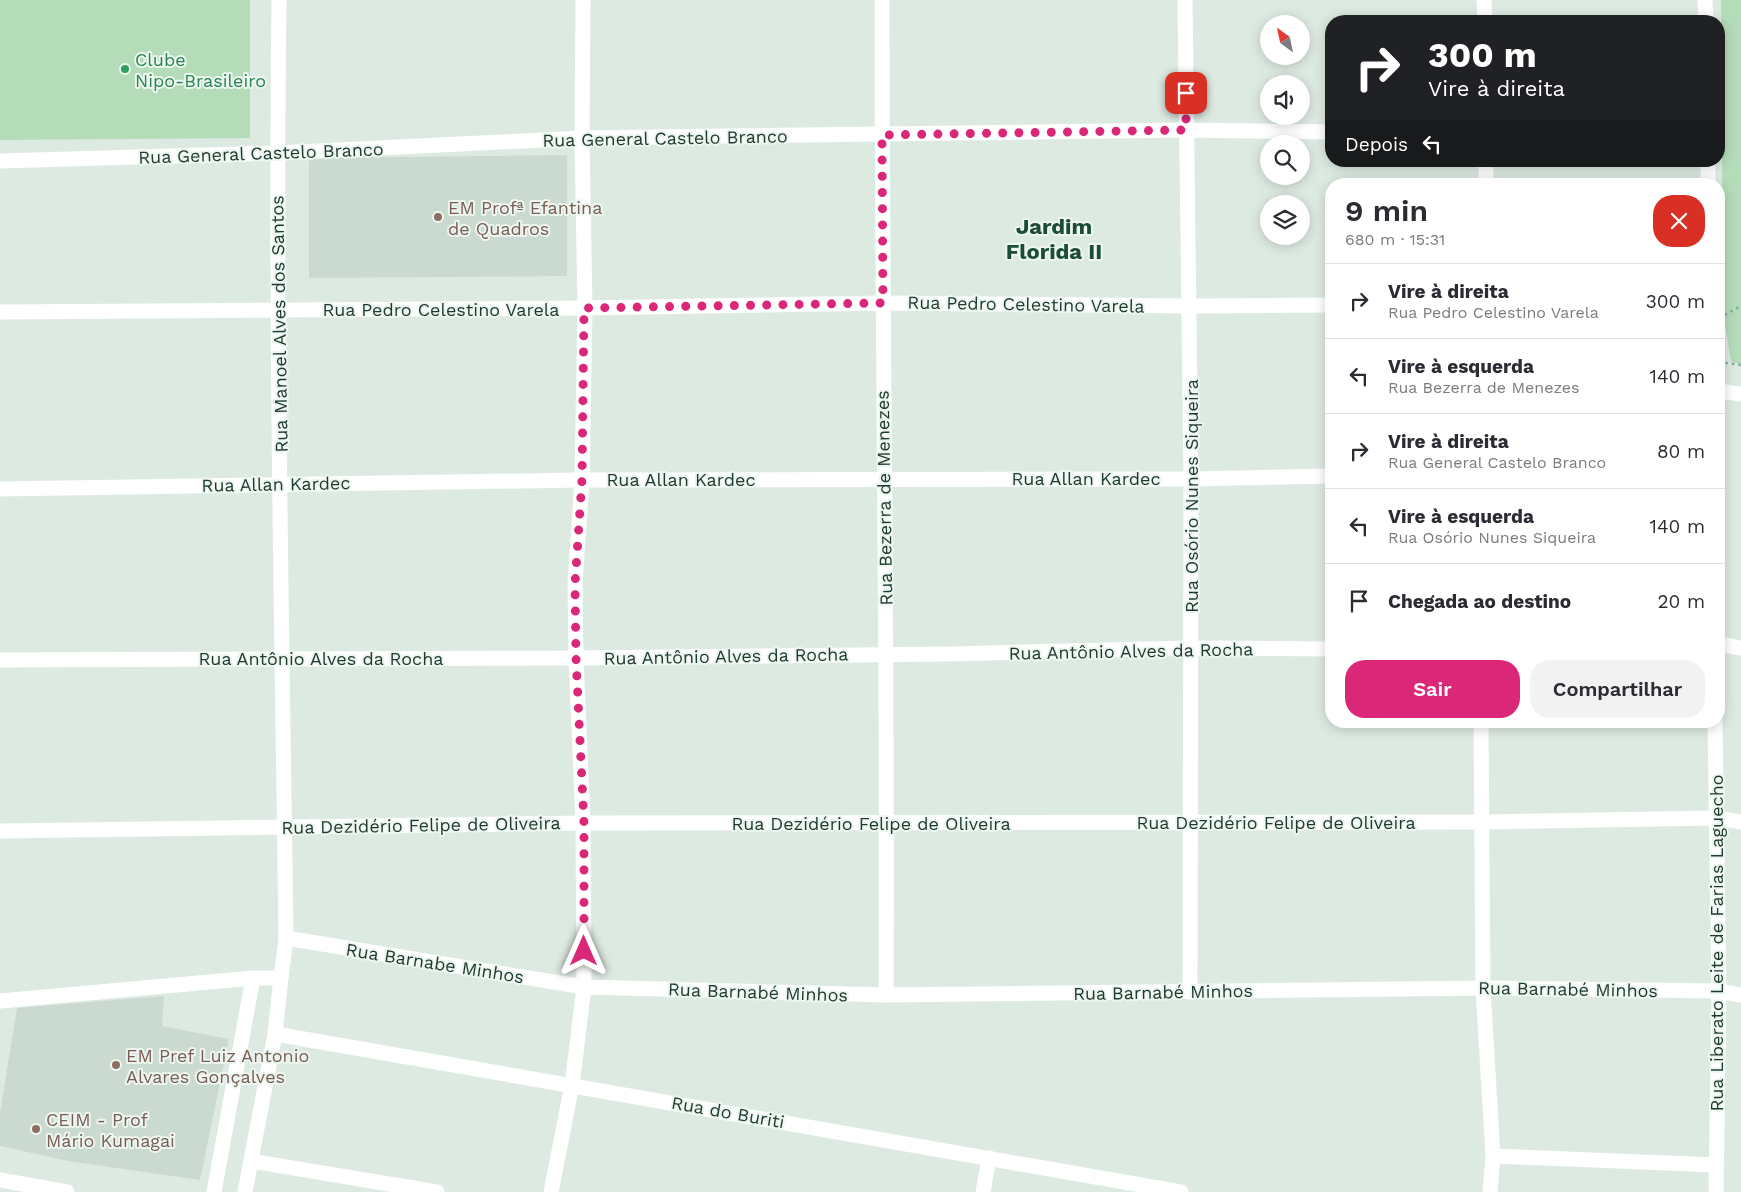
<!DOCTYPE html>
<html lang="pt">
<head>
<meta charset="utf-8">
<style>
	:root { --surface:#fff; --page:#f2f2f3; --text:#2b2b33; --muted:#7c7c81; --line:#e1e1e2; --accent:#db2777 }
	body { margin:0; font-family:"Work Sans",sans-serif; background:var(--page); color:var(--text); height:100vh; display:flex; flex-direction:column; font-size:19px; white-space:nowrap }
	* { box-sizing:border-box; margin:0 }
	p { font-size:16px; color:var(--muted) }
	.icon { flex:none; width:28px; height:28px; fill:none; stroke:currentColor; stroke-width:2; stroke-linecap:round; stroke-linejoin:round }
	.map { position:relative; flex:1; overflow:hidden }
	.sheet { position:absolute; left:1325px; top:178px; width:400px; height:550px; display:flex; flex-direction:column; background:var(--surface); border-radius:20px; box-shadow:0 2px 12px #0003 }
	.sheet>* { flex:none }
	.guide { position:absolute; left:1325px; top:15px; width:400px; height:152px; border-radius:20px; box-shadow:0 2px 12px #0003; background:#202124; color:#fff; overflow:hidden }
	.needle { width:32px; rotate:327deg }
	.controls { position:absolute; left:1260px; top:15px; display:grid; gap:10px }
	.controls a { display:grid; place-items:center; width:50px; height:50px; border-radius:50%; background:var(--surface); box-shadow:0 2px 12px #0003; font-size:25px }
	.pin { position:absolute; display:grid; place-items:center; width:42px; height:42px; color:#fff; margin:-21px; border-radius:10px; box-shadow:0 2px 8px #0006 }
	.me { position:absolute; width:55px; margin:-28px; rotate:0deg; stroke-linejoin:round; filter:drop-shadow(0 0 4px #0008) }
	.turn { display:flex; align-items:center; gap:18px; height:105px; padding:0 20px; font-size:22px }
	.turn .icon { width:65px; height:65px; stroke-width:2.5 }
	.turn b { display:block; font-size:35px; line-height:42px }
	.then { display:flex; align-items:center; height:48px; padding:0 20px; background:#0003; gap:10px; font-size:19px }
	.round { display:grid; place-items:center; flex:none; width:52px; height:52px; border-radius:20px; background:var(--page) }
	.head { display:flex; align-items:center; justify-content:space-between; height:85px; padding:0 20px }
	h1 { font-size:30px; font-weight:600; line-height:38px }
	.primary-button { display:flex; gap:10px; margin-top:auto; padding:10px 20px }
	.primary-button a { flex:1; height:58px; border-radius:20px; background:var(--accent); color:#fff; font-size:20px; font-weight:600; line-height:58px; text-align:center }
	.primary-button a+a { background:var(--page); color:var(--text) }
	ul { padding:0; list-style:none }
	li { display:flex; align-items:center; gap:15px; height:75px; padding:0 20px; border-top:1px solid var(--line) }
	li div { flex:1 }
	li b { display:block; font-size:19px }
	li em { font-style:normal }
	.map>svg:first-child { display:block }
</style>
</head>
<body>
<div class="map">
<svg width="1741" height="1192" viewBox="0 0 1741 1192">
	<rect width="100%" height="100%" fill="#ddeae2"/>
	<!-- built -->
	<g fill="#cbdad1">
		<polygon points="567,155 567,276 309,278 309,158"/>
		<polygon points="164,996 162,1026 229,1039 200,1180 68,1161 0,1146 0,1113 17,1008"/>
	</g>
	<!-- green -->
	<g fill="#b4dcb9">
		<polygon points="0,0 250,0 250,138 0,140"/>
		<polygon points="1721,0 1741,0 1741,365 1731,361 1723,311"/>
	</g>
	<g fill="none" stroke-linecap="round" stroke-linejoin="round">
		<!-- path -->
		<g stroke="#7caf97" stroke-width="2.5" stroke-dasharray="2.5 4" stroke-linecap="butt">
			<polyline points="1719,318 1741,306"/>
			<polyline points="1719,362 1741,365"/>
		</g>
		<!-- street -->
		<g stroke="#fff" stroke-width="15">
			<path d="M279,0c-4,313 3,626 7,938l-5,40"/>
			<path d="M882,0c0,332 6,663 4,995"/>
			<polyline points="1185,0 1191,479 1190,992"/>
			<polyline points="1484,0 1485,21"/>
			<polyline points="1705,0 1706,21"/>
			<polyline points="0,161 277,153 582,138 1186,130 1331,132"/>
			<polyline points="1708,161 1708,184"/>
			<polyline points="1486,184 1486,161"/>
			<polyline points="0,312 585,308 883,303 1189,306 1331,305"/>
			<polyline points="1719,391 1741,394"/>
			<polyline points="0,489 582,480 1191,479 1331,476"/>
			<polyline points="1719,644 1741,648"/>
			<polyline points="0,660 576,658 950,654 1191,648 1331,649"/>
			<polyline points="1481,721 1483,988 1493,1156 1490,1192"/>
			<polyline points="1715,721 1719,991 1716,1192"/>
			<polyline points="0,831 583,823 1481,822 1716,818 1741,822"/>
			<polyline points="286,938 584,987 886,995 1483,988 1719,991 1741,995"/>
			<polyline points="275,1034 1181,1192"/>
			<polyline points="1493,1156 1717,1165"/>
			<polyline points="251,1161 437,1192"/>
			<polyline points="0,1180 67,1192"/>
			<polyline points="551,1192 572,1085 584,987 583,823 576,658 575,584 582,480 585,308 582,138 583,0"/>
			<polyline points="983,1192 989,1158"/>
		</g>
		<!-- secondary -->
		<g stroke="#fff" stroke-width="15">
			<polyline points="0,1001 253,978 281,978 275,1034 245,1192"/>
			<polyline points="214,1192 253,978"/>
		</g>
	</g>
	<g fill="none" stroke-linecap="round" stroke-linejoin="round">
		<!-- route -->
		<polyline stroke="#db2777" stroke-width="9" stroke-dasharray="0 16.2" points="584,951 584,823 576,658 575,584 582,480 584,308 883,303 882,135 1186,130 1186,93"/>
	</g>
	<!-- markers -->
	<circle fill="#2e9e5b" stroke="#edf6f0" stroke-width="2" cx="125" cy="69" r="5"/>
	<g fill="#8d6e63" stroke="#edf6f0" stroke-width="2">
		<circle cx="438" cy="217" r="5"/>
		<circle cx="116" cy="1065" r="5"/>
		<circle cx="36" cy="1129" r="5"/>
	</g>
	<g text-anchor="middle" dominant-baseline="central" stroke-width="4" stroke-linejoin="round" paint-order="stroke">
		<!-- leisure labels -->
		<g font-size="18" fill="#27864d" stroke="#edf6f0" text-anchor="start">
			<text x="135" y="59">Clube<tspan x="135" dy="21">Nipo-Brasileiro</tspan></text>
		</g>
		<!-- street labels -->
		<g font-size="18" fill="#1e392e" stroke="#edf6f0">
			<text transform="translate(665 138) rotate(-1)">Rua General Castelo Branco</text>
			<text transform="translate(261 153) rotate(-2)">Rua General Castelo Branco</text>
			<text transform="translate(1026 304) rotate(1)">Rua Pedro Celestino Varela</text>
			<text x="441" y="309">Rua Pedro Celestino Varela</text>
			<text transform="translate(279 324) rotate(-91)">Rua Manoel Alves dos Santos</text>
			<text x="1086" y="478">Rua Allan Kardec</text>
			<text x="681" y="479">Rua Allan Kardec</text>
			<text transform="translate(276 484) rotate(-1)">Rua Allan Kardec</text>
			<text transform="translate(1191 496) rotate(-90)">Rua Osório Nunes Siqueira</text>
			<text transform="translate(884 498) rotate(-91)">Rua Bezerra de Menezes</text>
			<text transform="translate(1131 651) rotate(-1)">Rua Antônio Alves da Rocha</text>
			<text transform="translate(726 656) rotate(-1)">Rua Antônio Alves da Rocha</text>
			<text x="321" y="658">Rua Antônio Alves da Rocha</text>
			<text x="1276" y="822">Rua Dezidério Felipe de Oliveira</text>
			<text x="871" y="823">Rua Dezidério Felipe de Oliveira</text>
			<text transform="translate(421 825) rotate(-1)">Rua Dezidério Felipe de Oliveira</text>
			<text transform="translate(1716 943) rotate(-90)">Rua Liberato Leite de Farias Laguecho</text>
			<text transform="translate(435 963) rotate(9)">Rua Barnabe Minhos</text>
			<text transform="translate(1568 989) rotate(1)">Rua Barnabé Minhos</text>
			<text transform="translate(758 992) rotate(2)">Rua Barnabé Minhos</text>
			<text transform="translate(1163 992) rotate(-1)">Rua Barnabé Minhos</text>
			<text transform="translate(728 1112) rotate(10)">Rua do Buriti</text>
		</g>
		<!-- education labels -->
		<g font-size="18" fill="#785e54" stroke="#edf6f0" text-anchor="start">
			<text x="448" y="207">EM Profª Efantina<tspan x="448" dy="21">de Quadros</tspan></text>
			<text x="126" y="1055">EM Pref Luiz Antonio<tspan x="126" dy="21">Alvares Gonçalves</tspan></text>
			<text x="46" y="1119">CEIM - Prof<tspan x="46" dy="21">Mário Kumagai</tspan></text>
		</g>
		<!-- district labels -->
		<g font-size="22" font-weight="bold" fill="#1a4c38" stroke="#edf6f0">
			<text x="1054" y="226">Jardim<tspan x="1054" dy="25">Florida II</tspan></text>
		</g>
	</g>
</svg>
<div class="controls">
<a><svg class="needle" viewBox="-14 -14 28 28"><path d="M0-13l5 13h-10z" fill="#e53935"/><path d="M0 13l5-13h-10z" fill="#7c7c81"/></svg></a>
<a><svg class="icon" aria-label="sound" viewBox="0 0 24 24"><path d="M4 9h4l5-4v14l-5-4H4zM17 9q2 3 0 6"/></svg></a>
<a><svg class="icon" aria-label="search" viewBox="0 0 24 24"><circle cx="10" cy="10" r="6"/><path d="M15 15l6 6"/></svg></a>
<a><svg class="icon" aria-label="layers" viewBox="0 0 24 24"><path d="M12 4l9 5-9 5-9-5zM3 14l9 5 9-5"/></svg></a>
</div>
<div class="pin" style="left:1186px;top:93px;background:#d93025"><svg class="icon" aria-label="arrive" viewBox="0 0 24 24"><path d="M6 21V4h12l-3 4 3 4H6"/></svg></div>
<svg class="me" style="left:584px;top:951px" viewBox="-20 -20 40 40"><path d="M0-17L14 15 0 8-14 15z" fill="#db2777" stroke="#fff" stroke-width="4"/></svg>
<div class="guide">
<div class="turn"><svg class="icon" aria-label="right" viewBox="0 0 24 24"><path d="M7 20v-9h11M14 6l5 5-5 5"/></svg><div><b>300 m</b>Vire à direita</div></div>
<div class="then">Depois<svg class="icon" aria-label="left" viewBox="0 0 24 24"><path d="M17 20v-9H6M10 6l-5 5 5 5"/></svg></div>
</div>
<section class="sheet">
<div class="head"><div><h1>9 min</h1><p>680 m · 15:31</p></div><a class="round" style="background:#d93025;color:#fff"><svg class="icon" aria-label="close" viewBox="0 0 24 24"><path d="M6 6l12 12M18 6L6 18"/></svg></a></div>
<ul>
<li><svg class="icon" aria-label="right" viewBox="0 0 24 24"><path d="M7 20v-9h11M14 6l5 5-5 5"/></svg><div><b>Vire à direita</b><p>Rua Pedro Celestino Varela</p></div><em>300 m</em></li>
<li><svg class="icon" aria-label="left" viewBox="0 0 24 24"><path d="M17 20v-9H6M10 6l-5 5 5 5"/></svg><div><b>Vire à esquerda</b><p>Rua Bezerra de Menezes</p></div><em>140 m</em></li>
<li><svg class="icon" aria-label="right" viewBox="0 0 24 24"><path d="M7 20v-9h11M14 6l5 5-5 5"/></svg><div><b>Vire à direita</b><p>Rua General Castelo Branco</p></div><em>80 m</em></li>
<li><svg class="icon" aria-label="left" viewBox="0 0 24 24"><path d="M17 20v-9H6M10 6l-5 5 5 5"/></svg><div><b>Vire à esquerda</b><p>Rua Osório Nunes Siqueira</p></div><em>140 m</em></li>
<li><svg class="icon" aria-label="arrive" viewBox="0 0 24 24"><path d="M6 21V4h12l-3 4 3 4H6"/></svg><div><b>Chegada ao destino</b></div><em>20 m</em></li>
</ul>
<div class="primary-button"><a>Sair</a><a>Compartilhar</a></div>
</section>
</div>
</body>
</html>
